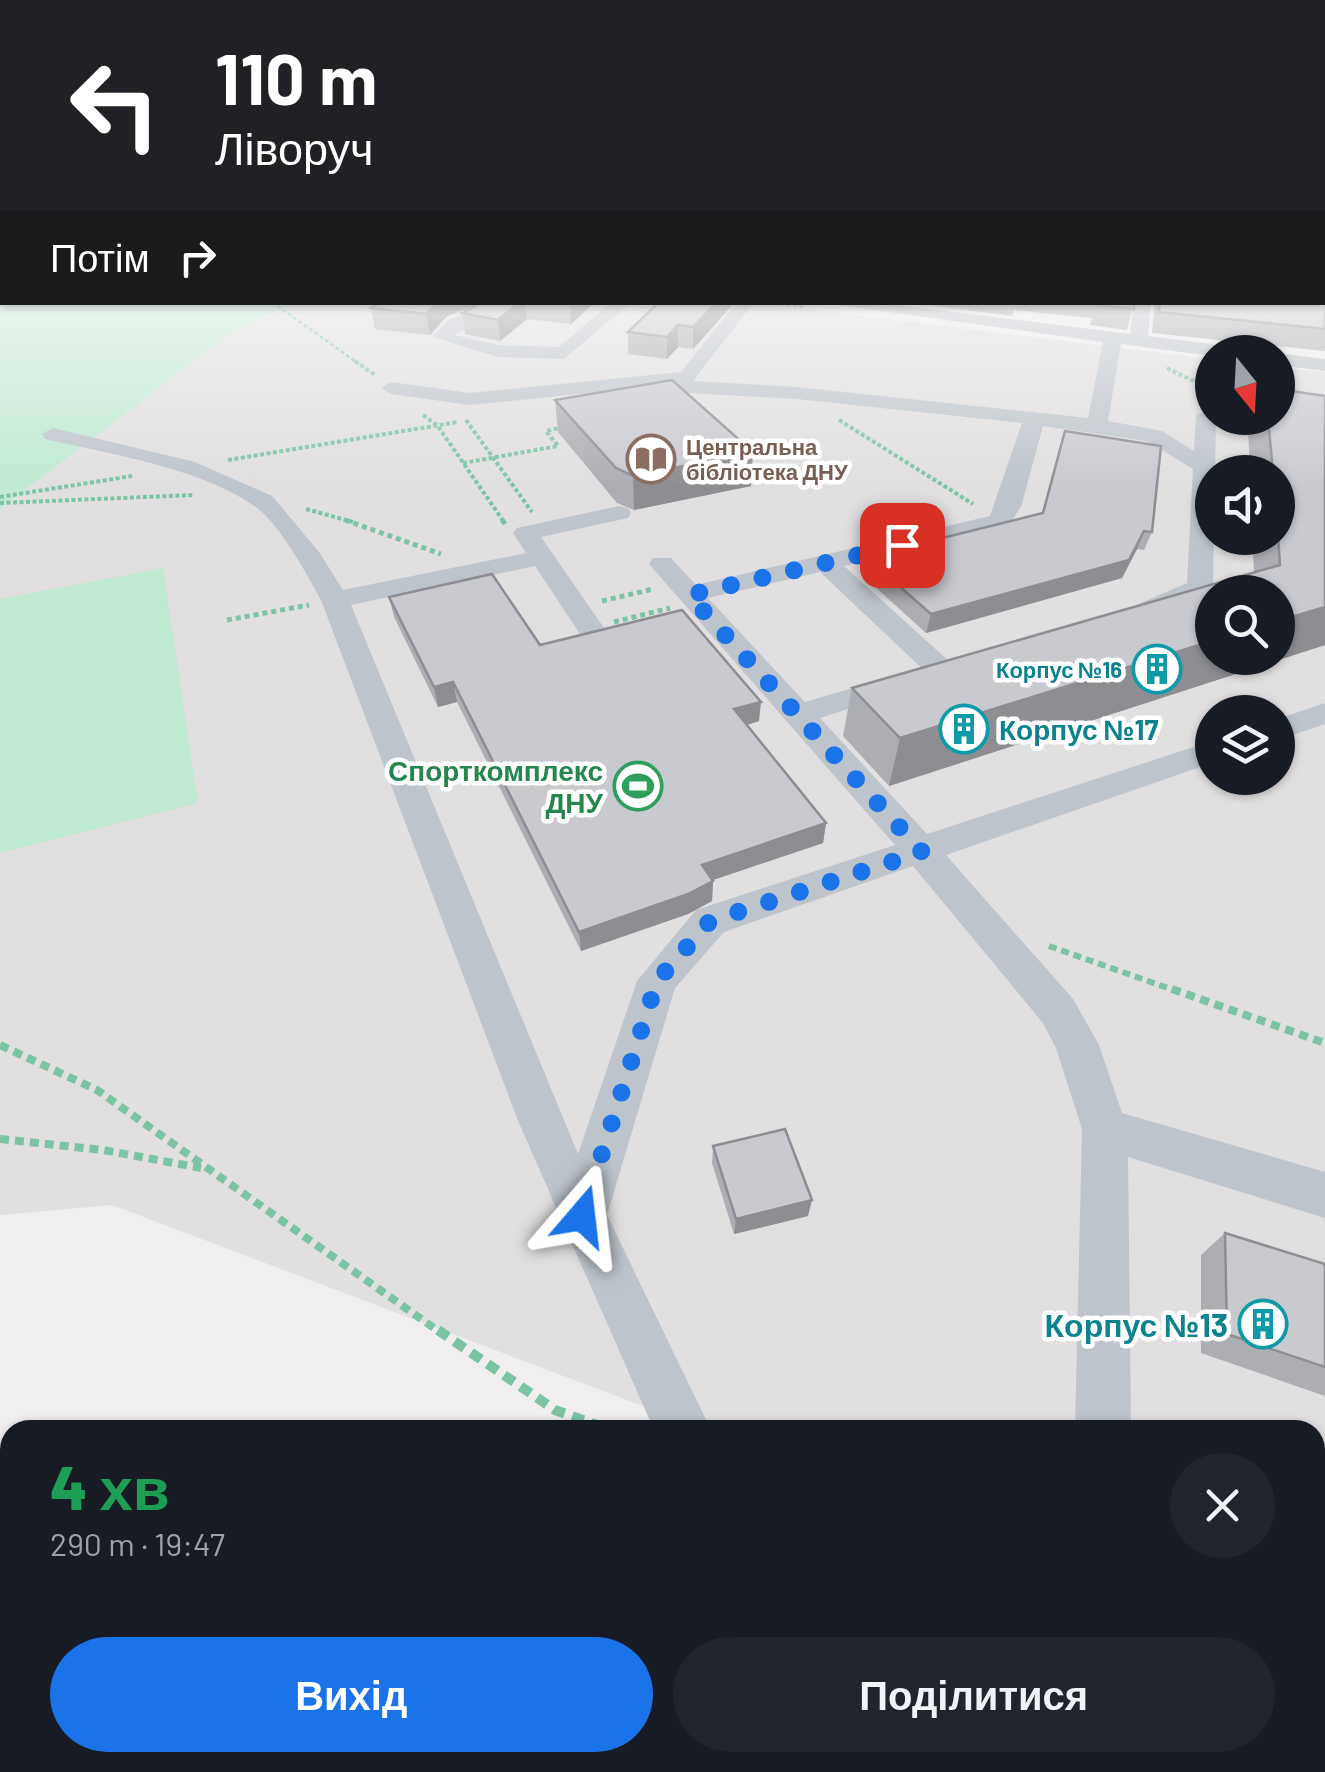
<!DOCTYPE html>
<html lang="uk">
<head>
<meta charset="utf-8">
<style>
	:root { --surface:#171b24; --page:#20242c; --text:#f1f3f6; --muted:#9ea1a6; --accent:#1a73e8 }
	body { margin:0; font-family:Barlow,sans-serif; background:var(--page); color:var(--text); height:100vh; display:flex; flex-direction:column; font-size:38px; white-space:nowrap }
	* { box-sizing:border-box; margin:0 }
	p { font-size:32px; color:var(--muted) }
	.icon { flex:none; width:55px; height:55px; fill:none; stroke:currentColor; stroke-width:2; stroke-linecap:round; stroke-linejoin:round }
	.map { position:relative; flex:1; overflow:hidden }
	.details { position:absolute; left:0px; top:1420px; width:1325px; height:352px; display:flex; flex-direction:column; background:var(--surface); border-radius:30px 30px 0 0; box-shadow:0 2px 8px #0004 }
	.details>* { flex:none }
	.hud { position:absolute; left:0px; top:0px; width:1325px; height:305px; box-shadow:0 2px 8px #0004; background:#202124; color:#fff; overflow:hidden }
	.needle { width:65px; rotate:162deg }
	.buttons { position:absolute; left:1195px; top:335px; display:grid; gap:20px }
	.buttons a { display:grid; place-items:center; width:100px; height:100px; border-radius:50%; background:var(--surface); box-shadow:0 2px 8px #0004; font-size:50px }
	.pin { position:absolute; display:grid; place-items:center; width:85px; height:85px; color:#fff; margin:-42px; border-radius:20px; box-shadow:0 5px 15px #0006 }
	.me { position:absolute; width:110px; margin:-55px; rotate:17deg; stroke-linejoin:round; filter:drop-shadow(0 0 8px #0008) }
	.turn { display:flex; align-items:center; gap:35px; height:210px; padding:0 50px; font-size:45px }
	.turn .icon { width:130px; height:130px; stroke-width:2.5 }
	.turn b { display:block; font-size:70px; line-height:85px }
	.then { display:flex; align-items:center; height:95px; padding:0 50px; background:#0003; gap:20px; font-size:38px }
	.round { display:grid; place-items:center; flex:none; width:105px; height:105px; border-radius:52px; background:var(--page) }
	.headline { display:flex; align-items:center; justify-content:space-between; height:170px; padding:0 50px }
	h1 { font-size:60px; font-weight:800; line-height:75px; color:#1e9e55 }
	.button { display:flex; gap:20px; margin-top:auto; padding:20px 50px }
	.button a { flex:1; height:115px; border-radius:60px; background:var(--accent); color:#fff; font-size:40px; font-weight:800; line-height:115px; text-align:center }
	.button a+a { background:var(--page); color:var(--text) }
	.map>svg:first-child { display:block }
</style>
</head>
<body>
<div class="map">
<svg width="1325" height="1772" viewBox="0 0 1325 1772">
	<rect width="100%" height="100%" fill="#f0eeee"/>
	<!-- education -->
	<path fill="#e1dfdf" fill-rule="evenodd" d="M296,303h459l457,56v59h66v-51l47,5v1330l-10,-5v-267h-609l-594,-225 -112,10v-706l234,-178zM1212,472h66v66h-66zM1212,592h66v66h-66zM1212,712h66v66h-66z"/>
	<!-- green -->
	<g fill="#c0ead2">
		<polygon points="0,239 2,302 296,303 234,331 0,509"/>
		<polygon points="163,568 198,803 0,853 0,599"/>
	</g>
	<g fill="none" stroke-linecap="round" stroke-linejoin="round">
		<!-- path-far5 -->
		<g stroke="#7bc4a3" stroke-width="2.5" stroke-dasharray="4 2.5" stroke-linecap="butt">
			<polyline points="272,302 359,364"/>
			<polyline points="767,303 804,307"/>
		</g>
		<!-- path-far4 -->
		<g stroke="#7bc4a3" stroke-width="4" stroke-dasharray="4 2.5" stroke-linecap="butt">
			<polyline points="355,361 375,375"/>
			<polyline points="1167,368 1206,387"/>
			<polyline points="423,415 437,425 504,522"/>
			<polyline points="466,420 532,512"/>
			<polyline points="839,420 973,504"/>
			<polyline points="228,460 458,422"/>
			<polyline points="463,463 558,446 546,431 564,427"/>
			<polyline points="0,497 132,476"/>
			<polyline points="0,503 194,495"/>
			<polyline points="306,509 353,522"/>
		</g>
		<!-- path-far3 -->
		<g stroke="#7bc4a3" stroke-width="5" stroke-dasharray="5 4" stroke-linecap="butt">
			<polyline points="345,520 441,554"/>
			<polyline points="502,520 505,524"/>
			<polyline points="602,601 653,589"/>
			<polyline points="227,620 309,605"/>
			<polyline points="614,622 670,608"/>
		</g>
		<!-- path-far2 -->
		<polyline stroke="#7bc4a3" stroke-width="6" stroke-dasharray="8 5" stroke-linecap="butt" points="1049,946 1179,992"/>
		<!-- path-far1 -->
		<g stroke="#7bc4a3" stroke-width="8" stroke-dasharray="9 6" stroke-linecap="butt">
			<polyline points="1172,989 1325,1043"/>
			<polyline points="0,1045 97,1090 441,1333"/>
			<polyline points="0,1139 103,1150 201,1168"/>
		</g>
		<!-- path -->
		<polyline stroke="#7bc4a3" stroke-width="10" stroke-dasharray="12 8" stroke-linecap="butt" points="438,1330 555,1410 611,1430"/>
		<!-- minor -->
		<g fill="#bdc4cb" fill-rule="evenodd">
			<polygon points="495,302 520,302 454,335 498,345 559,347 612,302 631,302 564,359 498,357 433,337 448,320"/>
			<path d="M737,302h17l-61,79 104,6 291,31 15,-76 -285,-40h54l258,32 4,-32h17l-3,34 80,10 9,6 -25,4 -91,-12 -13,77 54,10 32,20 2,-36 16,-6v9h61l52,7v12l-109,-17 -3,165c-14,19 -48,36 -72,30l-4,-6 4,-6 46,-20 6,-114 -46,-28 -104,-15 -22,81 -13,19 -164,40 108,98 4,6 -4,6h-22l-110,-104 -112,26 97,104 92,-27 11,3 4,6 -4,6 -88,28 107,116 285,-93v22l-266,92 127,144 26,46 23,68 203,59v46l-197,-61 3,273h-56l7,-301 -26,-81 -13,-25 -130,-157 -189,66 -49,56 -68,227 104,215h-57l-135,-307 -198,-523c-15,-27 -42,-78 -68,-95 -59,-39 -140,-50 -208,-66l-3,-5 11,-6 142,34 77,34 47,56 24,38 183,-37 -13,-20 4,-5 102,-22 9,2 3,5 -3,5 -87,19 63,91 -4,6h-20l-45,-68 -184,39 227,549 59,-173 59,-71 199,-65 -246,-281 4,-6h18l25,27 294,-69 32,-93 -225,-24 -128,-7 -10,-6 -189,19 -79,-11 -10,-6 10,-6 79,11 211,-21z"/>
			<polygon points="1278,353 1325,359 1325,371 1278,365"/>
			<polygon points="1325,703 1325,724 1278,740 1278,719"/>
			<polygon points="1315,1702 1325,1706 1325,1772 1298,1762 1315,1762"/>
			<polygon points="1209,1762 1277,1762 1280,1772 1212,1772"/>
		</g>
	</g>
	<!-- wall -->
	<g fill="#adaeb3">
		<polygon points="1325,239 1325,351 1152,333 1155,302 1322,302"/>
		<polygon points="381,302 595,302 571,324 527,319 500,341 465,334 462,313 479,304 447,316 430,335 375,329 371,308"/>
		<polygon points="735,302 693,349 678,347 667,359 628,354 628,332"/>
		<polygon points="907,302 1134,302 1127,330 1090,325 1092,318 1014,310 1012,316"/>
		<polygon points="1325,396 1325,645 889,786 843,736 852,688 1254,572 1252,538 1278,538 1278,472 1250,472 1248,429 1253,418 1278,418"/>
		<polygon points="555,400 751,486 634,510 617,503 558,432"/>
		<polygon points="1042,513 1152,532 1144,550 1137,549 1122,578 926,633 863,576 866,557"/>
		<polygon points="389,597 540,645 759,721 747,725 826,823 823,843 713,880 712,901 688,914 581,951 457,702 438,707 394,617"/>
		<polygon points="713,1146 808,1216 734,1234 712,1163"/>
		<polygon points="1225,1233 1325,1264 1325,1396 1201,1353 1201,1255"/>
		<polygon points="1315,1470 1325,1473 1325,1607 1315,1603"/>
	</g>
	<!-- shaded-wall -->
	<g fill="#8d8d92">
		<polygon points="438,302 484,302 447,316 430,335 426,314"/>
		<polygon points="520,302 525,302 527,319 500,341 498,320"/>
		<polygon points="571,302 595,302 571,324 570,304"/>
		<polygon points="717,302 735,302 693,349 693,327"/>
		<polygon points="678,325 678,347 667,359 667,337"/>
		<polygon points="753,452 751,486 634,510 633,476"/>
		<polygon points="1144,531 1137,549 1122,578 926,633 931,614"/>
		<polygon points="1325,607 1325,645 889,786 900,738 1212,641 1212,658 1278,658 1278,621"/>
		<polygon points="453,682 457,702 438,707 434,687"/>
		<polygon points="761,702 759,721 733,729 734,709"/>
		<polygon points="826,823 823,843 701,884 702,865"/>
		<polygon points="713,881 712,901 688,914 581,951 579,932"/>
		<polygon points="812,1200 808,1216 734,1234 736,1219"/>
	</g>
	<!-- building -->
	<g fill="#c9cad0" stroke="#8d8d92" stroke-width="2.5">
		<polygon points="1322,239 1325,239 1325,329 1159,312 1160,302 1322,302"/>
		<polygon points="381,302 438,302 426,314 371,308"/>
		<polygon points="483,302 520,302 498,320 462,313"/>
		<polygon points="659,302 717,302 693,327 678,325 667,337 628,332"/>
		<polygon points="1097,302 1134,302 1134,309 1096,305"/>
		<polygon points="672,380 753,452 633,476 616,468 555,400"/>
		<polygon points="1278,389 1325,396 1325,607 1278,621 1278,592 1212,592 1212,641 900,738 852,688 1280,565 1278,535 1278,472 1273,472 1268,418 1278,418"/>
		<polygon points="1065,431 1161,446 1152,532 1144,531 1129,560 931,614 866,557 1043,513"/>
		<polygon points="492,574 540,645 682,610 761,702 734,709 826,823 702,865 713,881 688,894 579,932 453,682 434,687 389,597"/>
		<polygon points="785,1129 812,1200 736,1219 713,1146"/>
		<polygon points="1225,1233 1325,1264 1325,1367 1227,1334"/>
		<polygon points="1315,1470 1325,1473 1325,1600 1315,1596"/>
	</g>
	<!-- sky -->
	<linearGradient id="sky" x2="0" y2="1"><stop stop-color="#85bfe6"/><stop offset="0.49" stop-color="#f8f7f7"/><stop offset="1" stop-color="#f8f7f7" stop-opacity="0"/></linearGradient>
	<rect width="1325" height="487" fill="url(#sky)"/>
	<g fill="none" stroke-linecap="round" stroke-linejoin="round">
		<!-- route -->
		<polyline stroke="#1a73e8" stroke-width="18" stroke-dasharray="0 32.4" points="582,1216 657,981 710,921 922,852 689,595 902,545"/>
	</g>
	<!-- icons -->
	<defs>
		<g id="library-ring" transform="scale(2.5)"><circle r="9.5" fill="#fff" stroke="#8d6e63" stroke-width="1.5"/><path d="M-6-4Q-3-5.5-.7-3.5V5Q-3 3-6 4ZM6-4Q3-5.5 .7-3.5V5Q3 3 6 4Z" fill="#8d6e63"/></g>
		<g id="building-ring" transform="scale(2.5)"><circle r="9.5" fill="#fff" stroke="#0f9aa8" stroke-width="1.5"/><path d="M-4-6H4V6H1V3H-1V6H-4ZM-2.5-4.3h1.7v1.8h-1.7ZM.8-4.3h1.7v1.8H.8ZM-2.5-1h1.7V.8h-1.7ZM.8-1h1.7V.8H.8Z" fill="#0f9aa8"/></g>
		<g id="stadium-ring" transform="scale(2.5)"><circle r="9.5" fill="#fff" stroke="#2e9e5b" stroke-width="1.5"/><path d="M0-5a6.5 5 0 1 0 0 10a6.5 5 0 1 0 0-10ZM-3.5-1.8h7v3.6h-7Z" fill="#2e9e5b"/></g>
	</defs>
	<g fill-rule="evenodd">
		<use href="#library-ring" x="651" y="459"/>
		<use href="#building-ring" x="1157" y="669"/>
		<use href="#building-ring" x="964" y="729"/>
		<use href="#stadium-ring" x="638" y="786"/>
		<use href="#building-ring" x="1263" y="1324"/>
	</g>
	<g text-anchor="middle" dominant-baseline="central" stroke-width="9" stroke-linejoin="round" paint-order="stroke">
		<!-- far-education labels -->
		<g font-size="22" font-weight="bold" fill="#785e54" stroke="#fff" text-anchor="start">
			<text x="686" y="446">Центральна<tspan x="686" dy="25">бібліотека ДНУ</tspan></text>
		</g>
		<!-- far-culture labels -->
		<g font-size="22" font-weight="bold" fill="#0d838f" stroke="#fff" text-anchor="end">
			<text x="1122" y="669">Корпус №16</text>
		</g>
		<!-- culture labels -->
		<g font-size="28" font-weight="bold" fill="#0d838f" stroke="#fff" text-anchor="start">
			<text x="999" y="729">Корпус №17</text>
		</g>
		<!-- leisure labels -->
		<g font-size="28" font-weight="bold" fill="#27864d" stroke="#fff" text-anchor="end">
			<text x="603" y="770">Спорткомплекс<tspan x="603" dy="32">ДНУ</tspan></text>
		</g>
		<!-- near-culture labels -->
		<g font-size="32" font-weight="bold" fill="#0d838f" stroke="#fff" text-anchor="end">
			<text x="1228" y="1324">Корпус №13</text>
		</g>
	</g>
</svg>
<div class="buttons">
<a><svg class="needle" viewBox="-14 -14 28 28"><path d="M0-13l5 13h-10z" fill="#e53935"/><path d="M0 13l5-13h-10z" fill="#9ea1a6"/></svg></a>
<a><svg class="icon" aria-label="sound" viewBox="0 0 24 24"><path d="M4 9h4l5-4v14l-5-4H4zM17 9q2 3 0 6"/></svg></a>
<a><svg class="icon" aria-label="search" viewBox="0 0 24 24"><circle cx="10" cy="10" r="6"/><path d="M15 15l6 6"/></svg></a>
<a><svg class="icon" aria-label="layers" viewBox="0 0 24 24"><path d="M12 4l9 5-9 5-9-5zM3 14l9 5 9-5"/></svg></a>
</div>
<div class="pin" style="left:902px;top:545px;background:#d93025"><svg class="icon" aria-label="arrive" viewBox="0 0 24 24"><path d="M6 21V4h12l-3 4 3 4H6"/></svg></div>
<svg class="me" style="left:582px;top:1216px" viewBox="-20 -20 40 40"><path d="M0-17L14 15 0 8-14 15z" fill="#1a73e8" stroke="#fff" stroke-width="4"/></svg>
<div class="hud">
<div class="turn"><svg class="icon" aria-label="left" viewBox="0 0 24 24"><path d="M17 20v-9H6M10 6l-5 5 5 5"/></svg><div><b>110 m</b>Ліворуч</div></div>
<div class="then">Потім<svg class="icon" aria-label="right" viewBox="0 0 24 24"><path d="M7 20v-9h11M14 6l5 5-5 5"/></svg></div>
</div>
<section class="details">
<div class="headline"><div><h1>4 хв</h1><p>290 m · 19:47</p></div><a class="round"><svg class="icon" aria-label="close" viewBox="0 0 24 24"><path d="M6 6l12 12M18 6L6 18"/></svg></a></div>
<div class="button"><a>Вихід</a><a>Поділитися</a></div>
</section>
</div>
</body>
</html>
